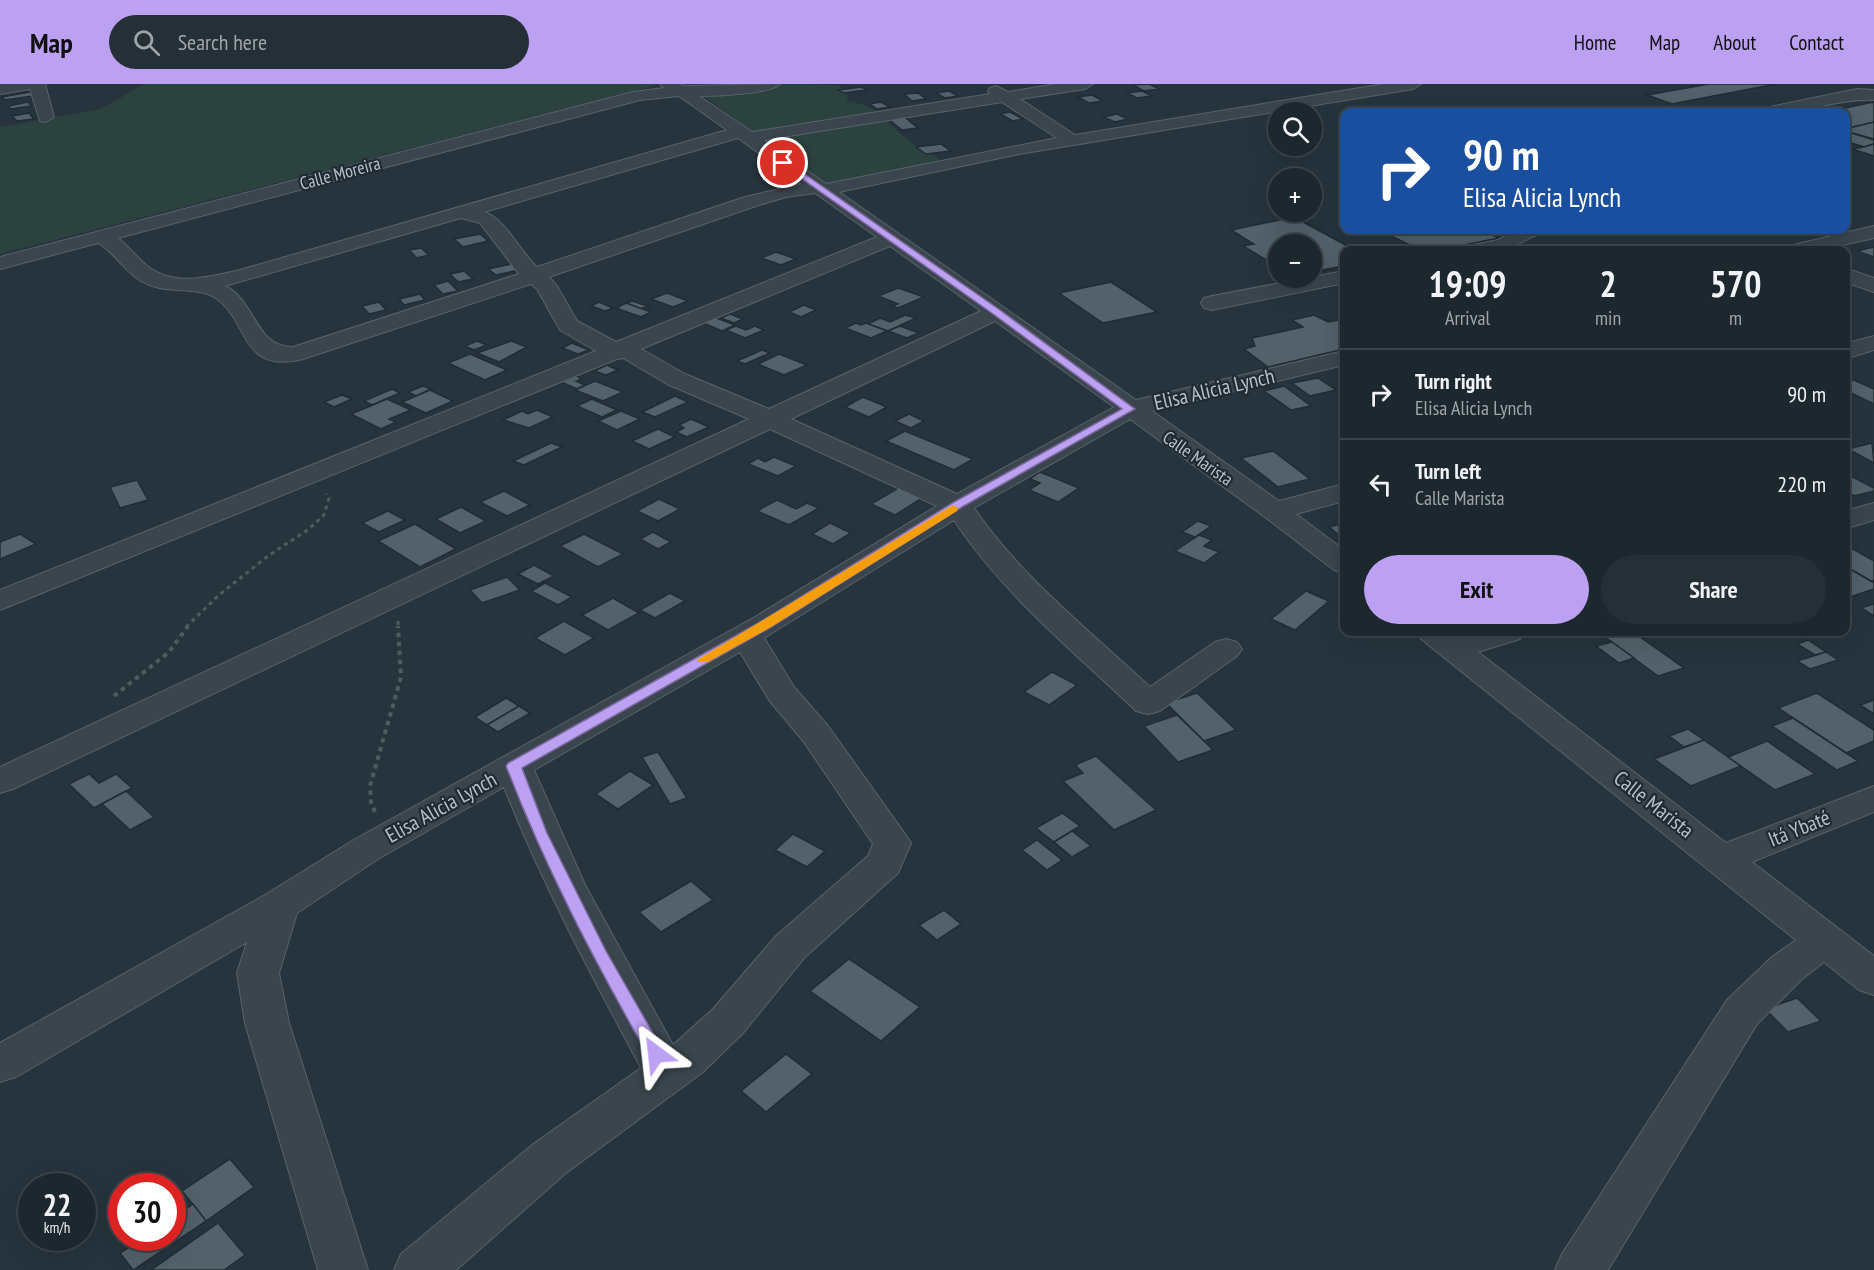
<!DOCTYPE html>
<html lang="en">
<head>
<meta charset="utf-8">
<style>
	:root { --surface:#1d272e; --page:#252f36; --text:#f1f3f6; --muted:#a0a5aa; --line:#3b444a; --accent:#bca0f2 }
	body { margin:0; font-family:"PT Sans Narrow",sans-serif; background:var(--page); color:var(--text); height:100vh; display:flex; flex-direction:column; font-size:22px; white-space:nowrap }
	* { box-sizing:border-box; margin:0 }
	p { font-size:20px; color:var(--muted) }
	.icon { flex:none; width:33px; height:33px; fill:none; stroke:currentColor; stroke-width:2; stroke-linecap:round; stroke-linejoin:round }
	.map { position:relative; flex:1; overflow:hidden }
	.drawer { position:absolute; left:1340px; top:162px; width:510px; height:390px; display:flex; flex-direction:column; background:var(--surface); border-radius:12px; box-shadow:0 6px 24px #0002,0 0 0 2px var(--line) }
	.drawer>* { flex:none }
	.hud { position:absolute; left:1340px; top:24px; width:510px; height:126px; border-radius:12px; box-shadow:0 6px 24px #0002,0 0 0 2px var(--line); background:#1a4fa0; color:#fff; overflow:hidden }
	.fabs { position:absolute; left:1268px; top:18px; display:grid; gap:12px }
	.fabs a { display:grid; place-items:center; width:54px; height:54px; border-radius:50%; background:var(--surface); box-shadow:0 6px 24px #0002,0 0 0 2px var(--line); font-size:30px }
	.speed { position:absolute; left:18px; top:1089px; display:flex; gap:12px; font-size:30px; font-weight:700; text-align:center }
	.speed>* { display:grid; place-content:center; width:78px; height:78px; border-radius:50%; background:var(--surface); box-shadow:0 6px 24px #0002,0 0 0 2px var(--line); line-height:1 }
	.speed small { font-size:15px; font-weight:400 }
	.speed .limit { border:9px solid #d22; background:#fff; color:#111 }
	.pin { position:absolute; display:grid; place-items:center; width:51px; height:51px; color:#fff; margin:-26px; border:3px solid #fff; border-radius:50%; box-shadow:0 2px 6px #0007 }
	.me { position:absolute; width:66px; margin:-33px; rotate:330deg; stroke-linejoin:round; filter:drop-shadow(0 0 4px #0008) }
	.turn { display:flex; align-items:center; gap:21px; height:126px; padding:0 24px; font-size:27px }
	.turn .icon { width:78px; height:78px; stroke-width:2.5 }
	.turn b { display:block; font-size:42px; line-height:51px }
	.eta { display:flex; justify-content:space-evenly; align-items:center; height:102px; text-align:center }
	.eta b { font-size:36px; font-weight:800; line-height:42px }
	.button { display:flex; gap:12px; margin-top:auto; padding:12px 24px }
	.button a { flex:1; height:69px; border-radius:36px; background:var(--accent); color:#111; font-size:24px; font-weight:800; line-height:69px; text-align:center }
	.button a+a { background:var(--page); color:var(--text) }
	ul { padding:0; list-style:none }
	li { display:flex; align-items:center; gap:18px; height:90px; padding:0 24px; border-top:2px solid var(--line) }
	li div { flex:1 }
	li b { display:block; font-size:22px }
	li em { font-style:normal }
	header { display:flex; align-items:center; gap:36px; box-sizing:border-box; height:84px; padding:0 30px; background:var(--accent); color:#111 }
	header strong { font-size:28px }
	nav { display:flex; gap:33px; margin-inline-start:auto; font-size:21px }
	.search { width:420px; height:54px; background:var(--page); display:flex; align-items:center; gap:15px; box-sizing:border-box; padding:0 21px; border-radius:33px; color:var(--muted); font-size:22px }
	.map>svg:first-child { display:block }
</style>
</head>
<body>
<header>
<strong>Map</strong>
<div class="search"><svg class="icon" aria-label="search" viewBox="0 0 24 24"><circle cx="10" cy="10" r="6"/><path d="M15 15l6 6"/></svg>Search here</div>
<nav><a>Home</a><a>Map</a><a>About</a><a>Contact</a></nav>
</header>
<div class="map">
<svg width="1874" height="1186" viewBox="0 0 1874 1186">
	<rect width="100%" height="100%" fill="#27343d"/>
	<!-- green -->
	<g fill="#2c423f">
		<polygon points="144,0 656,0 657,1 0,170 0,43 101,25"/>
		<path d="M783,0l55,1 8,7 2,9c33,5 38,23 62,40 12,9 27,16 41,24l-125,24 -123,-94z"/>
	</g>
	<!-- building -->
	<g fill="#52616a" stroke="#212c34" stroke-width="1.5">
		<polygon points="1149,0 1159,5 1144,7 1133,1"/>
		<polygon points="1709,0 1776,0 1672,20 1647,11"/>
		<polygon points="861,3 867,6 844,9 838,6"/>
		<polygon points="949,7 958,12 945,14 936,9"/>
		<polygon points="1142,7 1152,12 1137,14 1127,9"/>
		<polygon points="30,8 33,12 5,16 2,13"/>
		<polygon points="918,9 926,15 912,17 904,10"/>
		<polygon points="1092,11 1103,17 1089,19 1078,13"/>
		<polygon points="28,18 31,22 11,25 8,22"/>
		<polygon points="881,18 890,23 877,25 869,20"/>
		<polygon points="1874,18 1874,38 1845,45 1845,28 1826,28"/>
		<polygon points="1010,28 1023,35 1013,37 1000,30"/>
		<polygon points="29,29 34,35 17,37 12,32"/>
		<polygon points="1117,30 1128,35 1115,38 1103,33"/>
		<polygon points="903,32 918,44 902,46 887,34"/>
		<polygon points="1874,38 1874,55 1845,47 1845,45"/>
		<polygon points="1845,47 1874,56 1874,60 1864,63 1845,57 1845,54 1850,53 1845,51"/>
		<polygon points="941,60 951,67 926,70 916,63"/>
		<polygon points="1874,60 1874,72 1852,65 1864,63"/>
		<polygon points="1294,133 1353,165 1342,167 1344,182 1311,188 1311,160 1278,160 1278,183 1243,162 1254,160 1231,146"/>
		<polygon points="1379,146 1481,146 1499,154 1439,166 1420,166"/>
		<polygon points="480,150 488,157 463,163 454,155"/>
		<polygon points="1874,163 1874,173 1857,167"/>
		<polygon points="421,164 429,171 417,174 409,166"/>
		<polygon points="776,168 796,175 781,181 761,174"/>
		<polygon points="511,180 519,186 496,191 488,185"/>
		<polygon points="464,187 473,195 458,198 450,190"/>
		<polygon points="448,197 458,207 443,210 434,201"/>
		<polygon points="1111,198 1157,228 1103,239 1059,209"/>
		<polygon points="898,204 924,213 898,224 892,222 898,220 878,212"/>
		<polygon points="667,209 688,217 673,223 651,215"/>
		<polygon points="420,210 425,216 404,221 399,215"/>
		<polygon points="632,217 648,222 631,229 616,224"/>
		<polygon points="379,218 386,226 369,230 362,222"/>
		<polygon points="599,218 613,224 605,227 591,222"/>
		<polygon points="626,219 651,228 641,233 616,224"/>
		<polygon points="804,221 816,226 801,233 789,228"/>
		<polygon points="730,230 743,235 734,239 721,234"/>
		<polygon points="905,231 916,234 888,247 868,240 880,234 890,238"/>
		<polygon points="1314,231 1328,238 1344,235 1344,265 1268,283 1244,265 1255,262 1252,254 1303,243 1292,236"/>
		<polygon points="714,233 735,241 722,247 701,238"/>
		<polygon points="856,239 861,241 866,239 887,247 871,254 845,244"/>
		<polygon points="736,242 746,246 755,242 764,246 745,254 726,246"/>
		<polygon points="900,242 919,249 907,254 888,247"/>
		<polygon points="477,257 487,261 474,266 465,262"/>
		<polygon points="511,257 527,263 499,278 477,269"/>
		<polygon points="572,259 589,266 578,270 562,264"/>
		<polygon points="762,266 770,269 745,280 737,277"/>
		<polygon points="470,270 507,286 485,296 448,279"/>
		<polygon points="779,270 807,281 784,291 758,280"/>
		<polygon points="607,281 618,286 606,291 594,287"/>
		<polygon points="576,292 582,295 576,297 585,301 577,305 561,298"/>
		<polygon points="1318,294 1336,306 1310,312 1292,299"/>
		<polygon points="1854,296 1874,305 1874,320 1845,306 1845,298"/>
		<polygon points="595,297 623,308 603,317 575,306"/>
		<polygon points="423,302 431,305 416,312 408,308"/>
		<polygon points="1284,302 1311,322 1291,326 1264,307"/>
		<polygon points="392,305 400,309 372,321 364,317"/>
		<polygon points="430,306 453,317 426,329 402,318"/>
		<polygon points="342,311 352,315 334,323 324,318"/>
		<polygon points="675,312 688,318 655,333 642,328"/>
		<polygon points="863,313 887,323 869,333 845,323"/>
		<polygon points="387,315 411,326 389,335 396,338 381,345 351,330"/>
		<polygon points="592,315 617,326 602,333 577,322"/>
		<polygon points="537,326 553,333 529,344 503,336 522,327 528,330"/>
		<polygon points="621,327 640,335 617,346 598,337"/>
		<polygon points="909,330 924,337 911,344 895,337"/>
		<polygon points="691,335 709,343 687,353 676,348 684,344 679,341"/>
		<polygon points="658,345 675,353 649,365 632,357"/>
		<polygon points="905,347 973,375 954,386 886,357"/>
		<polygon points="551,359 562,363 524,381 513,377"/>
		<polygon points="1872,359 1874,379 1848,365"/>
		<polygon points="1273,367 1310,395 1278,403 1241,374"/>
		<polygon points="774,373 796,382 778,392 748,380 758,374 765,378"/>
		<polygon points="1040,388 1079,404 1058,418 1029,406 1040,399 1030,395"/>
		<polygon points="1845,389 1874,404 1874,407 1854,412 1845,407"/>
		<polygon points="137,396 148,416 120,424 110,403"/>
		<polygon points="900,403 924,413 895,431 871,420"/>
		<polygon points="504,407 530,421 507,432 480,418"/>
		<polygon points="659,415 680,425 658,437 637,427"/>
		<polygon points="777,416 796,425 807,419 819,424 789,441 757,427"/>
		<polygon points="461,423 486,437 460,449 436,435"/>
		<polygon points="388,427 405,436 379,448 362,439"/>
		<polygon points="1198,437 1211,442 1195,453 1182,448"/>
		<polygon points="830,439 851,449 833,460 812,450"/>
		<polygon points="1344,439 1344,455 1329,443"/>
		<polygon points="415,440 456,465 420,483 378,457"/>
		<polygon points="653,448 671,458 658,465 640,455"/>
		<polygon points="20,450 36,460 0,475 0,458"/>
		<polygon points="584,450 623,470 598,483 560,462"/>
		<polygon points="1199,451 1212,456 1204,462 1219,468 1204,479 1175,467"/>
		<polygon points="1853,465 1874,477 1874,496 1871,497 1845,482 1845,467"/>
		<polygon points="534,481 554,492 538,500 518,490"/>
		<polygon points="1845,482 1874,499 1874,505 1850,513 1845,509"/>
		<polygon points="507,493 520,506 482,519 470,506"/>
		<polygon points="545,499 572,513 558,521 531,507"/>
		<polygon points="1306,507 1329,517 1295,546 1271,535"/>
		<polygon points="670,509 685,517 655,534 640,526"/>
		<polygon points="613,514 639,529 608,546 582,531"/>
		<polygon points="1874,520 1874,532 1861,524"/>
		<polygon points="564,537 594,554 565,571 535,554"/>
		<polygon points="1622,548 1633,548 1684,584 1658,592 1605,553"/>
		<polygon points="1808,556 1826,568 1815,571 1797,560"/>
		<polygon points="1612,558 1634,574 1619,579 1596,562"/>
		<polygon points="1826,568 1838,576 1810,585 1797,577"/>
		<polygon points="1052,588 1077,601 1049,621 1024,608"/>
		<polygon points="1197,609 1236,646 1204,657 1166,619"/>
		<polygon points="1817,609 1874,646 1874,657 1846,669 1778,624"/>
		<polygon points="506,614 519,622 487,641 475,633"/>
		<polygon points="1874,616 1874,630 1860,621"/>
		<polygon points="519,622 530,629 498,648 487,641"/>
		<polygon points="1177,631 1204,657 1213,666 1178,678 1144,642"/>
		<polygon points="1793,634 1846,669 1858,677 1837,686 1772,642"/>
		<polygon points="1688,645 1704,656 1684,663 1669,652"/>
		<polygon points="1704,656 1741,682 1691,702 1654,675"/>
		<polygon points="1767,657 1815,690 1775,706 1728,673"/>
		<polygon points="658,668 687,714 670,720 642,673"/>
		<polygon points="1096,672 1156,726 1114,746 1063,697 1083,689 1075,681"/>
		<polygon points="630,687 653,701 618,725 596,710"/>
		<polygon points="89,690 99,699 116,690 132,704 94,724 69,700"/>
		<polygon points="126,707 154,733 130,746 102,720"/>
		<polygon points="1062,729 1080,742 1054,758 1036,744"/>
		<polygon points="1072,747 1091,762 1072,773 1054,758"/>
		<polygon points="793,750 825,767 807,783 775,766"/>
		<polygon points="1037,756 1062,776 1047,786 1022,766"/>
		<polygon points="691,797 713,816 661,848 639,828"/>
		<polygon points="944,826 961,840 937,856 919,841"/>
		<polygon points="849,875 920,923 881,957 810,907"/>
		<polygon points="1797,914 1821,937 1788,948 1765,925"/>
		<polygon points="786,970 812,990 766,1028 741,1007"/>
		<polygon points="230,1075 254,1103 206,1137 182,1107"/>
		<polygon points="193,1120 206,1137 133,1186 120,1169 144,1154 172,1154 172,1134"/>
		<polygon points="218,1139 245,1171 224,1186 151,1186"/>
	</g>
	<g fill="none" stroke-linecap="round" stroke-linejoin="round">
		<!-- minor casing -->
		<g stroke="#58636b" stroke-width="2">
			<g id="minor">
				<polygon points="0,0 45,0 54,33 46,38 40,37 30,5 0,10"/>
				<path d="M660,0h20l5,2 95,-2c-10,10 -65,12 -81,12l53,36 238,-38 -2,-3 2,-3 6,-2 12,6 48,-8h37l-8,5 -65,10 55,36 309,-51h37l-8,5 -394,65 -180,38 297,208 208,-49v14l-192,46 127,90 65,-17v17l-48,13 48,36v23l-10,-3 -69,-53 -135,-98 -156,89c47,69 115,122 176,179l65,-45 11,-3 11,3 5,7 -5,7 -77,55 -12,3 -12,-3c-63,-60 -134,-118 -182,-191l-190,118 30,49 34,39 77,108 6,9 -13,30 -94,85 -61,75 -40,39 -137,101 -110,97h-62l7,-16 131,-109 109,-77c-49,-92 -99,-184 -137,-281l-126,72 -81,54 -18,60 10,50 79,247h-50l-73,-247 -8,-50 10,-31 -231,135 -16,5v-39l265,-148 87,-54 403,-224 182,-111 -167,-77 -757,360 -13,4v-26l749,-348 -82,-35 -44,-26 -6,1 -617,251v-20l596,-239 -36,-21 -23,-41 -6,-5 -228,75c-64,16 -53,-40 -89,-62 -19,-11 -48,-2 -71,-15 -18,-9 -27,-29 -45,-39l-98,26v-12l633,-165 31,-4zM679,12l48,34 -487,140c-32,7 -68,18 -95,-6 -9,-8 -17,-18 -27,-26l522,-138zM1002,18l55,36 -231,46 -62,-44zM738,54l64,46 -57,13 -208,70c-17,-15 -32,-49 -53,-55zM815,109l62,44 -261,105 -39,-21 -20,-35 -8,-9 210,-72 27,-8zM461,134l19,5 39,51 -226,73c-39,0 -36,-45 -68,-61zM890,162l91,65 -212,98 -84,-35 -44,-25zM995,237l119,86 -157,87 -166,-75zM740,568l29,48 35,42 69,102 -5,12 -92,80 -63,73 -40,36 -88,-160 -51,-115z"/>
				<path d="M1857,5l17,1v10c-38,-2 -74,16 -112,12l8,-5z"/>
				<polygon points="1874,142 1874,154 1820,166 1786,166 1789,162"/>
				<polygon points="1517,146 1541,146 1538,150 1506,166 1465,166 1468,162 1498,156"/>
				<polygon points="1845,184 1874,194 1874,208 1845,198"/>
				<polygon points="1344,187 1344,199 1212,226 1204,224 1201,219 1204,214 1212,212"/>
				<polygon points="1874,252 1874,266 1845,275 1845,260"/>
				<polygon points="1874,419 1874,436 1845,445 1845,427"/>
				<polygon points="1416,548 1451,548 1459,554 1478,548 1524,548 1520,555 1478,568 1726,759 1874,702 1874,728 1752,778 1874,872 1874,911 1859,906 1824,878 1802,895 1757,940 1608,1186 1555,1186 1562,1170 1727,916 1772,873 1796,856 1421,555"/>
			</g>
		</g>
		<!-- path-far1 -->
		<g stroke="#4b5e5d" stroke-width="3" stroke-dasharray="4 4" stroke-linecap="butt">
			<polyline points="398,537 398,543"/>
			<polyline points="186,543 219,511 268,472 309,445 324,431 329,414 326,410"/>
		</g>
		<!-- path -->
		<g stroke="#4b5e5d" stroke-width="4" stroke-dasharray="4.5 4.5" stroke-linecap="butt">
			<polyline points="114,612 169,568 188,542"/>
			<polyline points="375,728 371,718 370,702 401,593 398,542"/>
		</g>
		<!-- minor -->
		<use href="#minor" fill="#3a454d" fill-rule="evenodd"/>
	</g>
	<!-- route -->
	<path fill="#bca0f2" stroke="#7a689d" stroke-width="1.5" d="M781,77h5l214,149 135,99 -173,98 -191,120 -249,141 25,65 59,118 59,103 -3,5 -6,2 -6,-2c-55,-97 -104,-189 -144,-293l2,-3 254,-142 192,-119 168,-93 -129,-95 -212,-150z"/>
	<!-- slow -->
	<polygon fill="#f59e0b" points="953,421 958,424 957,427 771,543 708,578 699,578 697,576"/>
	<g text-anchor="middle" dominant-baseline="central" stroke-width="4.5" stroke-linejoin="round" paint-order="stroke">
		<!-- far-street labels -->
		<g font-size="18" fill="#b6c0c8" stroke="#1f2a32">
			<text transform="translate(340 89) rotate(-15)">Calle Moreira</text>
			<text transform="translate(1198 374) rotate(35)">Calle Marista</text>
		</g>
		<!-- street labels -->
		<g font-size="21" fill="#b6c0c8" stroke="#1f2a32">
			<text transform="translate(1214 305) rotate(-13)">Elisa Alicia Lynch</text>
			<text transform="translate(1654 720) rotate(38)">Calle Marista</text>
			<text transform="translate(441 723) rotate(-29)">Elisa Alicia Lynch</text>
			<text transform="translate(1799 744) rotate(-22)">Itá Ybaté</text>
		</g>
	</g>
</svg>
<div class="fabs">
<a><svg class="icon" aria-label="search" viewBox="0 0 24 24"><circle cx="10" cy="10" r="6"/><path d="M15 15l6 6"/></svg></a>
<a>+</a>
<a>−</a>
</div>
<div class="speed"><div>22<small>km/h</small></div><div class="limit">30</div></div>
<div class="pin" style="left:783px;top:79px;background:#d93025"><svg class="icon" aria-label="arrive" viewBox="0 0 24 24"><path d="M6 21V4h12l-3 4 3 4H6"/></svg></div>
<svg class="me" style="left:656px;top:970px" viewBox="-20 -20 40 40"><path d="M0-17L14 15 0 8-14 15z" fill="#bca0f2" stroke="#fff" stroke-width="4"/></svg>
<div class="hud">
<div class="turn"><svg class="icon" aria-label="right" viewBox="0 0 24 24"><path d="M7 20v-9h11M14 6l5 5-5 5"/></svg><div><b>90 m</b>Elisa Alicia Lynch</div></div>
</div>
<section class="drawer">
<div class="eta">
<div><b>19:09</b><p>Arrival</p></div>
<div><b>2</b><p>min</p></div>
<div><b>570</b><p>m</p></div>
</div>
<ul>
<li><svg class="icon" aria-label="right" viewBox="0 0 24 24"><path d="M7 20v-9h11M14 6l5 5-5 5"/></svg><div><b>Turn right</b><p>Elisa Alicia Lynch</p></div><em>90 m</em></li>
<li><svg class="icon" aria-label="left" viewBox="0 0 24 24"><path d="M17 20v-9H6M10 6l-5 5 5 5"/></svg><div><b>Turn left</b><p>Calle Marista</p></div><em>220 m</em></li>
</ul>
<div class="button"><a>Exit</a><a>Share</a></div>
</section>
</div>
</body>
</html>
